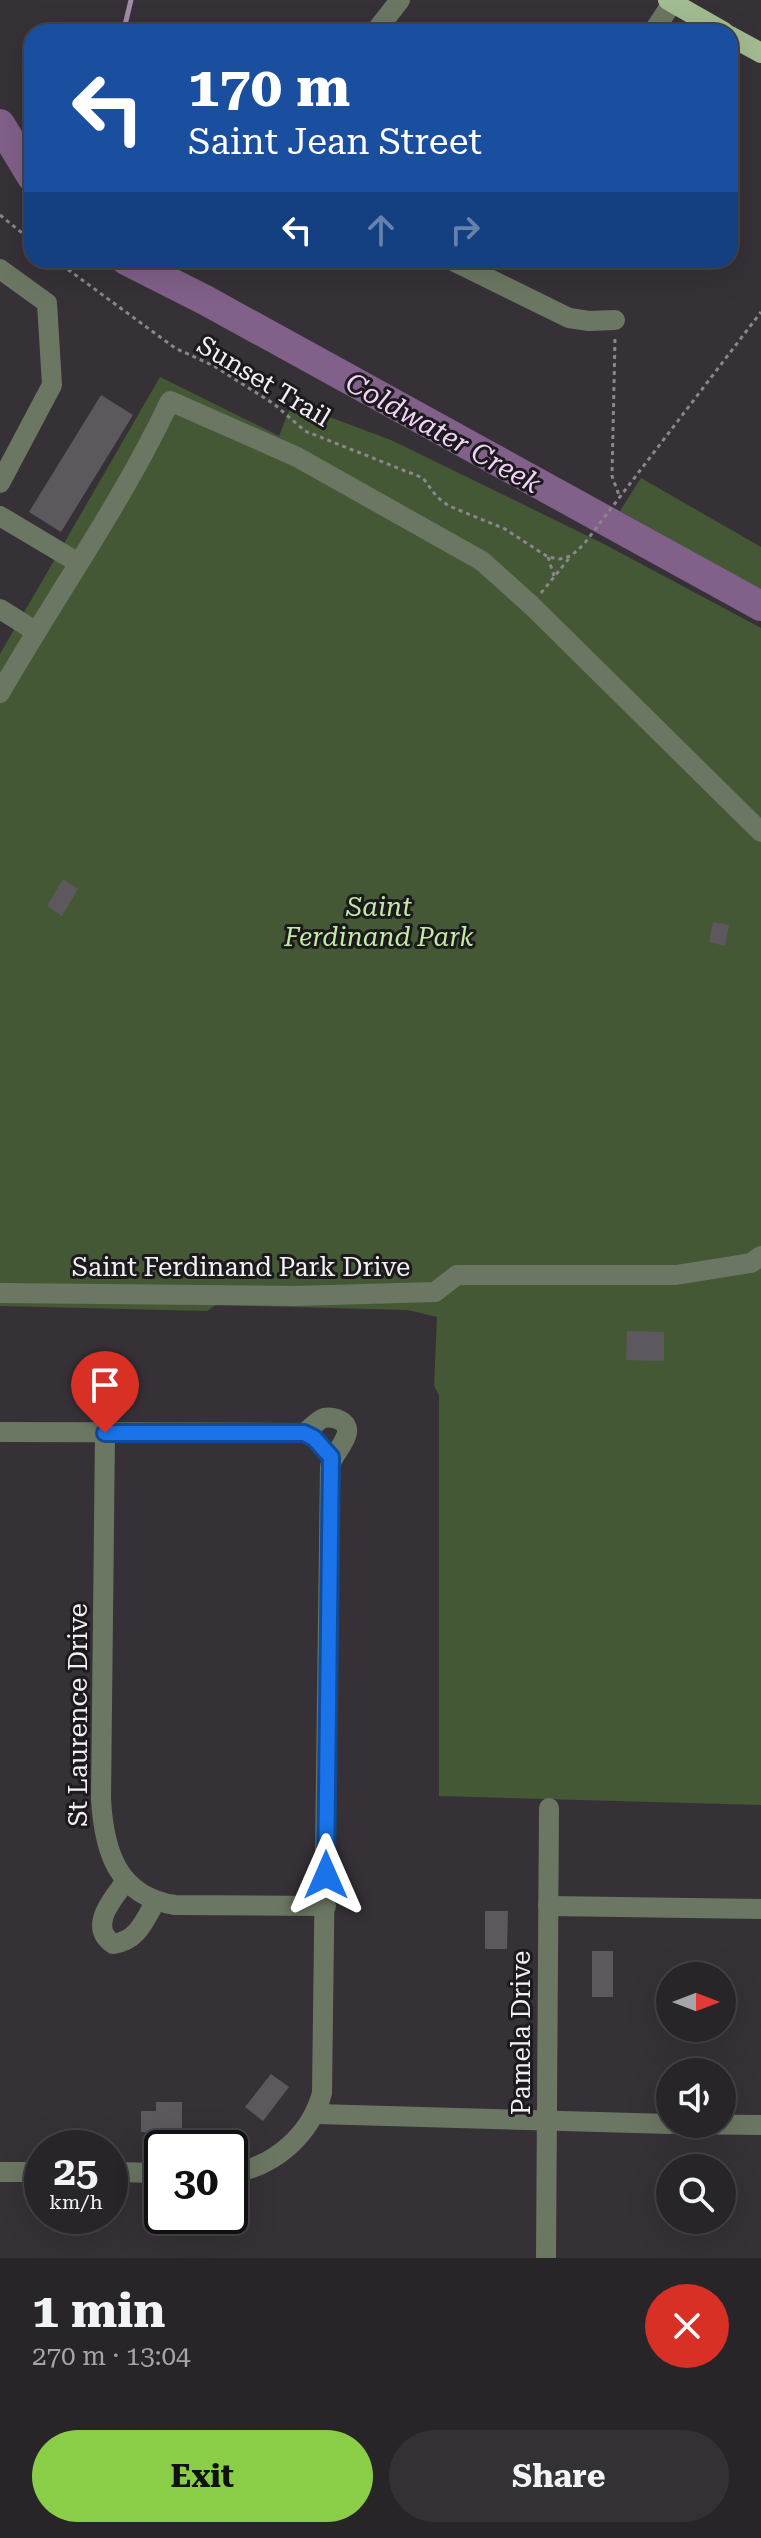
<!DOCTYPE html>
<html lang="en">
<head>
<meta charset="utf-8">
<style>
	:root { --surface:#282529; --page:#343135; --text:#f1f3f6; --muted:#a5a5a8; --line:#444246; --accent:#8ace48 }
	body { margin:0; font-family:"Roboto Serif",serif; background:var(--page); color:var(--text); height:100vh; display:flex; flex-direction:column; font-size:30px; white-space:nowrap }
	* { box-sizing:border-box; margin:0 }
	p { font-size:26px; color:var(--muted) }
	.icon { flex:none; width:44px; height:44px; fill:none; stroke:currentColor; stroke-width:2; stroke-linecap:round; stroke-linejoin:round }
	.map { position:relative; height:2258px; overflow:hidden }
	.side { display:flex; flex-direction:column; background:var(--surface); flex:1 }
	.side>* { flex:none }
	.banner { position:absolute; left:24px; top:24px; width:714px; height:244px; border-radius:24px; box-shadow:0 8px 32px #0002,0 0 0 2px var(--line); background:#1a4fa0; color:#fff; overflow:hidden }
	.needle { width:52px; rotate:90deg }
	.fabs { position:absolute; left:656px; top:1962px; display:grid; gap:16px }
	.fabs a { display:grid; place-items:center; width:80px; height:80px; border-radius:50%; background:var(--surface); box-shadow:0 8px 32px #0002,0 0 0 2px var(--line); font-size:40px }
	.speed { position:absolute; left:24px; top:2130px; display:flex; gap:16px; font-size:40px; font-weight:700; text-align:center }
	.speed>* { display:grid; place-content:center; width:104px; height:104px; border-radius:50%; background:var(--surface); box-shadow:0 8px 32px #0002,0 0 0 2px var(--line); line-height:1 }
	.speed small { font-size:20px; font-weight:400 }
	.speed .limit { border:4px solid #111; border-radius:12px; background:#fff; color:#111 }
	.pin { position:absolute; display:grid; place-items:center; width:68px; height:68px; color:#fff; margin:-82px -34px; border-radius:50% 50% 50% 0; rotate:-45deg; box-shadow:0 0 8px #0007 }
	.pin .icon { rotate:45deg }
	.me { position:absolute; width:88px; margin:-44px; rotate:0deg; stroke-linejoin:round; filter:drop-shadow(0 0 6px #0008) }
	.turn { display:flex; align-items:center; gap:28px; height:168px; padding:0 32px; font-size:36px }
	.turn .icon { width:104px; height:104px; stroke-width:2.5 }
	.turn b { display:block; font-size:56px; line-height:68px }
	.lanes { display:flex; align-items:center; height:76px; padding:0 32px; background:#0003; justify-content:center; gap:40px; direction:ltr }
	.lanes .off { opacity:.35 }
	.round { display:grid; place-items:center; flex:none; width:84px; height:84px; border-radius:42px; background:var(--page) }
	.head { display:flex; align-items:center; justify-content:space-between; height:136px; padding:0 32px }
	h1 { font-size:48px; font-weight:700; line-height:60px }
	.primary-button { display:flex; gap:16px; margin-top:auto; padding:16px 32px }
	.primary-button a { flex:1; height:92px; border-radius:48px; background:var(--accent); color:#111; font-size:32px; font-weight:700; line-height:92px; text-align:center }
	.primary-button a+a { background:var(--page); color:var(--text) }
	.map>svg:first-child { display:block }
</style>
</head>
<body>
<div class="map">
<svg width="761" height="2258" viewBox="0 0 761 2258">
	<rect width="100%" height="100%" fill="#363137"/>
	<!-- green -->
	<g fill="#455836">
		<polygon points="160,377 279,436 292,403 391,440 602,543 761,628 761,1805 439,1796 439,1395 434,1386 437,1317 408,1310 216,1305 207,1311 0,1306 0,654"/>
		<polygon points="641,478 761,547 761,590 620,511"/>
	</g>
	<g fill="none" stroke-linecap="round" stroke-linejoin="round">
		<!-- stream -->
		<g stroke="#a38ba9" stroke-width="5">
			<polyline points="119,32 125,25 131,0"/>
			<polyline points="27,171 32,167"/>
		</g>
		<!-- river -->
		<g stroke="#816089" stroke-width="30">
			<polyline points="0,124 32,177"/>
			<polyline points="126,260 205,300 761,606"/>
		</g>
	</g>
	<!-- building -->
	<g fill="#5d585e">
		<polygon points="101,395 133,415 61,532 29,512"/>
		<polygon points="63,879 78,889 62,916 47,906"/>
		<polygon points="713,922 729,925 725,946 709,942"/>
		<polygon points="627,1331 664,1332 664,1361 626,1360"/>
		<polygon points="485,1911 508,1911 507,1949 485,1949"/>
		<rect x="592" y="1951" width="21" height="46"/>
		<polygon points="271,2074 289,2087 263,2121 245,2107"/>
		<polygon points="156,2102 182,2102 182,2133 141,2132 141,2111 156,2111"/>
	</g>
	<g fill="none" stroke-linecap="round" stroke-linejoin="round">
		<!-- path -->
		<g stroke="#8a868b" stroke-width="3" stroke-dasharray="4 4" stroke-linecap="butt">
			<polyline points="0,215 32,241"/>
			<polyline points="55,260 175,348 214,366 274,404 305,431 423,478 437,497 449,506 505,529 548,557 560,559 571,556 584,544 761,312"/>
			<polyline points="615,339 612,476 620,498"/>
			<polyline points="548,557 554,576"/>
			<polyline points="541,593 571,556"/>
		</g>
		<!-- minor -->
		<g stroke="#6c7763" stroke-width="20">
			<polyline points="375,32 400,0"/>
			<polyline points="653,32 672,3"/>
			<polyline points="451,260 569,318 589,321 615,320"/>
			<polyline points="0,269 47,303 52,385 0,483"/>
			<polyline points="0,516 77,562"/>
			<polyline points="0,609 35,631"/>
			<path d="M0,693c56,-98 122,-190 170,-292l127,56 185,104 49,44 230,227"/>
			<polyline points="0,1293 295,1296 435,1292 457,1275 676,1275 751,1263 761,1256"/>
			<path d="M0,1432l304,1c7,-4 13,-13 20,-15 4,-1 10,0 13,1 26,10 -6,34 -7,48l-8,626c-11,41 -48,75 -92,80"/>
			<path d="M105,1433l-4,366c3,52 16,97 74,106l151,1"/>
			<path d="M126,1881c-14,19 -38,45 -13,63 24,-3 31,-22 42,-42"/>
			<polyline points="548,1906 761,1909"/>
			<polyline points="317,2114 670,2124"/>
			<polyline points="675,2124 761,2125"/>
			<polyline points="0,2172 42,2172"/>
			<polyline points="110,2172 162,2173"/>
			<polyline points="546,2258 549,1808"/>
		</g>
		<!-- major -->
		<g stroke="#a3bb91" stroke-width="20">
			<polyline points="668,0 724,32"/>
			<polyline points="730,36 761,53"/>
		</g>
	</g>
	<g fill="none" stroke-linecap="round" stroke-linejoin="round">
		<!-- route casing -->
		<g stroke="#114b97" stroke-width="20">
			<polyline id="route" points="105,1433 304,1433 314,1438 331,1457 326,1875"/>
		</g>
		<!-- route -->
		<use href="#route" stroke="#1a73e8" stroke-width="14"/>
	</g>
	<g text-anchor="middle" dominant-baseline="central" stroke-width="6" stroke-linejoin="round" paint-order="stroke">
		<!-- street labels -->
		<g font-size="26" fill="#f3f0f4" stroke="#1c1a1d">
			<text transform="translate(264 381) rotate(31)">Sunset Trail</text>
			<text x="241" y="1267">Saint Ferdinand Park Drive</text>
			<text transform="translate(78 1715) rotate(-90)">St Laurence Drive</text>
			<text transform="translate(521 2033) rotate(-90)">Pamela Drive</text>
		</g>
		<!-- park labels -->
		<g font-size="26" font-style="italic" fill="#c2eba3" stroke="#1c1a1d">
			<text x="379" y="907">Saint<tspan x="379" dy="30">Ferdinand Park</tspan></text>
		</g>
		<!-- water labels -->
		<g font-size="28" font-style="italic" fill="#f2d2f9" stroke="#1c1a1d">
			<text transform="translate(443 433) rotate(29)">Coldwater Creek</text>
		</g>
	</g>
</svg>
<div class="fabs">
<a><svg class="needle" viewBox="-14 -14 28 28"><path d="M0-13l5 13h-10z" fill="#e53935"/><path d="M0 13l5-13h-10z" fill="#a5a5a8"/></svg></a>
<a><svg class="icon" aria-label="sound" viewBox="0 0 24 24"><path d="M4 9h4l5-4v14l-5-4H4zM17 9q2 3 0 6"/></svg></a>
<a><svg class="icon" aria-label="search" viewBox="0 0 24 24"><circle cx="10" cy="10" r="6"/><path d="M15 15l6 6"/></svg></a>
</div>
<div class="speed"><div>25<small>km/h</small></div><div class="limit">30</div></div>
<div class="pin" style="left:105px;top:1433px;background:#d93025"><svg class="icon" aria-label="arrive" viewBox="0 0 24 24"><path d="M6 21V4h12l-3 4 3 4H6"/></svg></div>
<svg class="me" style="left:326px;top:1875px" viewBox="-20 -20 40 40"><path d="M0-17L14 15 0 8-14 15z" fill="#1a73e8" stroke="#fff" stroke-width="4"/></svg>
<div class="banner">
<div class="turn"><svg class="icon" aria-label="left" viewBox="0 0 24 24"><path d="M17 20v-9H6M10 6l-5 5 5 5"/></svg><div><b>170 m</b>Saint Jean Street</div></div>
<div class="lanes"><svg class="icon" aria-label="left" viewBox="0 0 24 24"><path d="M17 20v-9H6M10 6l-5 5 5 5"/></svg><svg class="icon off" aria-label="ahead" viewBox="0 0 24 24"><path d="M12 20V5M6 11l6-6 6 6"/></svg><svg class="icon off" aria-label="right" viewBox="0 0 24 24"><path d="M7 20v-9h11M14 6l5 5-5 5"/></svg></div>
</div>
</div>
<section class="side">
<div class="head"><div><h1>1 min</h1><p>270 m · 13:04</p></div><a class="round" style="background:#d93025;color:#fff"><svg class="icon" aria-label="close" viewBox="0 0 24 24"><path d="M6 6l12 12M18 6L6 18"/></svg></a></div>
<div class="primary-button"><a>Exit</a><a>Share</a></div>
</section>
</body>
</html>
